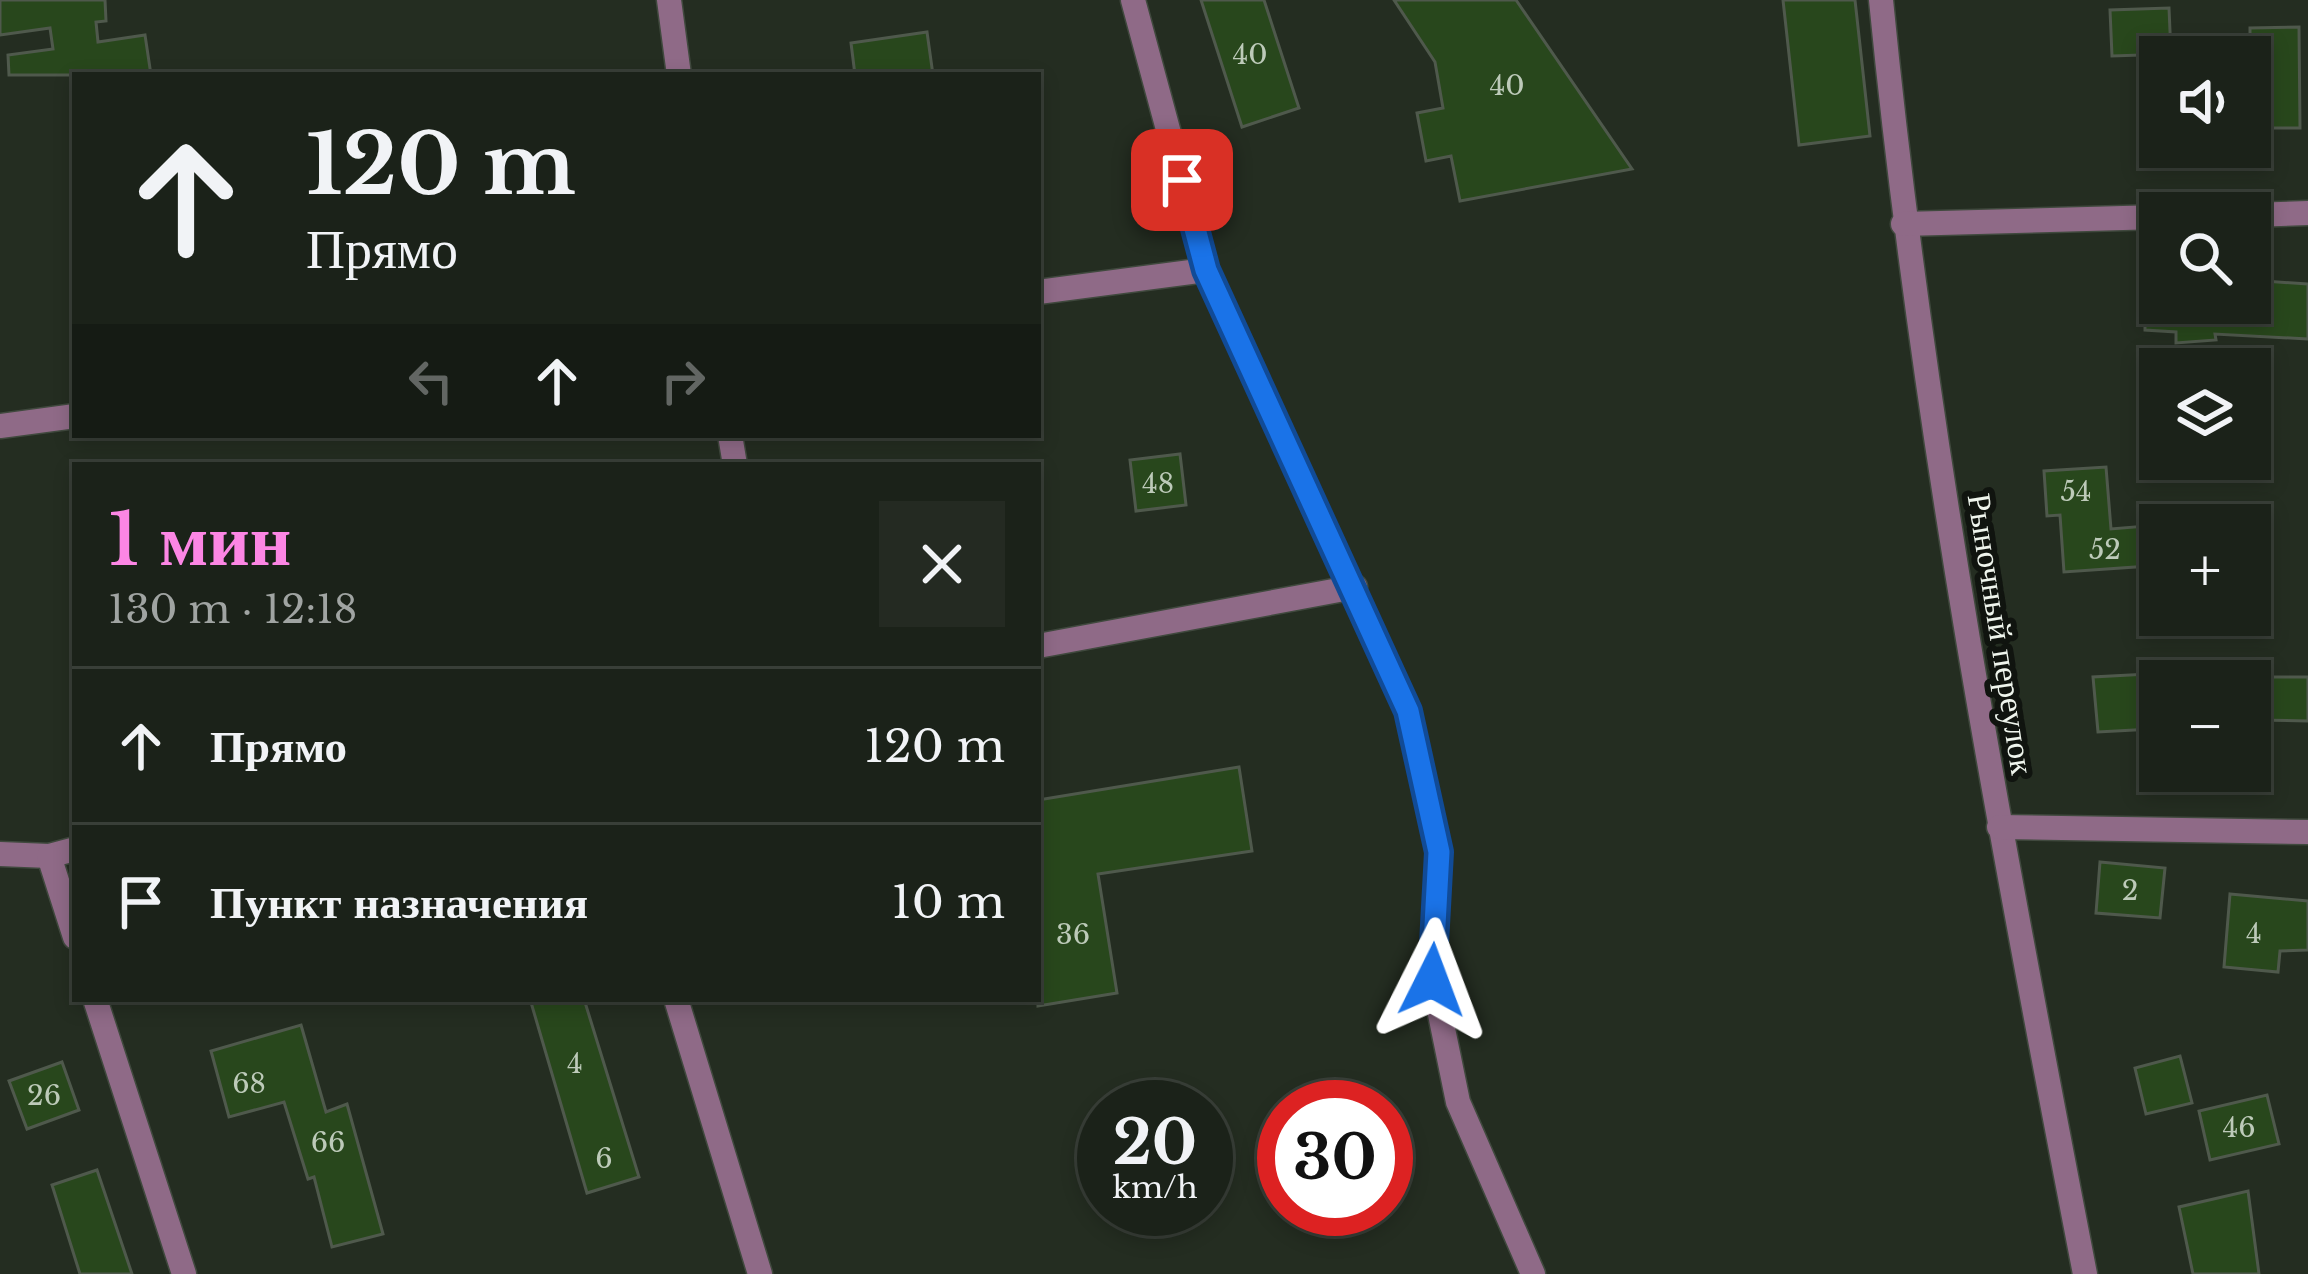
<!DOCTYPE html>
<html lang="ru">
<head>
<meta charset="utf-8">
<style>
	:root { --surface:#1b2219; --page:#242a22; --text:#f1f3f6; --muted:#a0a4a2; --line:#393f38; --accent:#fc86e4 }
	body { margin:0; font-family:"Libre Baskerville",serif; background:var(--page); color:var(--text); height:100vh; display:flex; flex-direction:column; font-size:45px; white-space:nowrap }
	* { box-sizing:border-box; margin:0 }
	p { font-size:39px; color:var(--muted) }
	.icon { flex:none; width:66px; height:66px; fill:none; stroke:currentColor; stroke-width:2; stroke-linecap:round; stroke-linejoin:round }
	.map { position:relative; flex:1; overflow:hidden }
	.details { position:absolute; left:72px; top:462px; width:969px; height:540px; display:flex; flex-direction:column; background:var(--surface); border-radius:0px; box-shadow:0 6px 18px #0003,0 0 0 3px var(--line) }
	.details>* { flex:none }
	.guide { position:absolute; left:72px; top:72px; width:969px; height:366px; border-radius:0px; box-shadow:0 6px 18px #0003,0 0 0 3px var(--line); background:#1b2219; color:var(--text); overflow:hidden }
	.controls { position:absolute; left:2139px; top:36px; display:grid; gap:24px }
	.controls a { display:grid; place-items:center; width:132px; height:132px; border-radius:0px; background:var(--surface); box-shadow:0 6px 18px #0003,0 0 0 3px var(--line); font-size:60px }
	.speed { position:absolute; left:1077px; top:1080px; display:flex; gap:24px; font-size:60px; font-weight:700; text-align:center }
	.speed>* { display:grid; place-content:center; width:156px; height:156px; border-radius:50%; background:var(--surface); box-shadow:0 6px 18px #0003,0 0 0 3px var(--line); line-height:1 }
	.speed small { font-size:30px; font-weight:400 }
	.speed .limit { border:18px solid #d22; background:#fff; color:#111 }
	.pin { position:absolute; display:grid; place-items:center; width:102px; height:102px; color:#fff; margin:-51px; border-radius:24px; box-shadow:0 6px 18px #0006 }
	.me { position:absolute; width:132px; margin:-66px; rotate:3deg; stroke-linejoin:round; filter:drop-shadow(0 0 9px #0008) }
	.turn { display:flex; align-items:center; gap:42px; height:252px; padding:0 36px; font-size:54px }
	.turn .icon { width:156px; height:156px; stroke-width:2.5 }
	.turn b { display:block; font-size:84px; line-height:102px }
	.lanes { display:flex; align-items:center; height:114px; padding:0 36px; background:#0003; justify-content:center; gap:60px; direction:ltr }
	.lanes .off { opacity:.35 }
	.round { display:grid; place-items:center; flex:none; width:126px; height:126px; border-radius:0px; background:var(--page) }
	.summary { display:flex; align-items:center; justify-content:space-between; height:204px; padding:0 36px }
	h1 { font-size:72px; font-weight:600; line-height:90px; color:var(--accent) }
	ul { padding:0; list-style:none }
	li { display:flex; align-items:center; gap:36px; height:156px; padding:0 36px; border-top:3px solid var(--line) }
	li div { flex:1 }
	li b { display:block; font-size:45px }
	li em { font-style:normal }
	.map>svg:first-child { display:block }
</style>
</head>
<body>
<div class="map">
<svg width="2308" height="1274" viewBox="0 0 2308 1274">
	<rect width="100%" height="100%" fill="#242d21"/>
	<!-- building -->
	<g fill="#28471c" stroke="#4f594c" stroke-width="3">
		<polygon points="0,0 105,0 106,21 96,22 98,42 145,35 151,75 9,75 8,55 53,49 50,28 0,35"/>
		<polygon points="1201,0 1264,0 1299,108 1242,127"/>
		<polygon points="1394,0 1516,0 1632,169 1460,201 1451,156 1426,161 1417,113 1443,108 1435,62"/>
		<polygon points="1783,0 1855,0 1870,136 1799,145"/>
		<polygon points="2169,8 2171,54 2112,56 2110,10"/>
		<polygon points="2299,27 2300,128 2250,128 2250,28"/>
		<polygon points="927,32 933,75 855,75 851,43"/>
		<polygon points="2264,281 2308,284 2308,339 2215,334 2216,340 2176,343 2176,332 2145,330 2145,303 2262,303"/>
		<polygon points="1180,454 1186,505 1136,511 1130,460"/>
		<polygon points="2106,467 2111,529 2146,526 2149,566 2064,572 2060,515 2047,516 2044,471"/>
		<polygon points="2148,674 2152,729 2098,732 2093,677"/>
		<polygon points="2257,677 2308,677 2308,721 2256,720"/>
		<polygon points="1239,767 1252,851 1098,874 1117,993 1038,1006 1038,800"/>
		<polygon points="2100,862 2165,868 2160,918 2096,913"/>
		<polygon points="2230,894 2308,901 2308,950 2280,951 2278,972 2224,967"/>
		<polygon points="530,999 584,999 639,1177 587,1193"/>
		<polygon points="301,1025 326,1112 347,1104 383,1234 332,1247 314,1177 308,1179 284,1102 229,1117 211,1051"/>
		<polygon points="2180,1056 2192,1103 2146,1114 2135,1068"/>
		<polygon points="62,1062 79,1110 27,1129 9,1081"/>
		<polygon points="2267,1095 2279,1144 2210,1160 2199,1111"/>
		<polygon points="97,1170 132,1274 80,1274 52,1185"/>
		<polygon points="2248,1191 2259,1274 2193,1274 2179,1207"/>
	</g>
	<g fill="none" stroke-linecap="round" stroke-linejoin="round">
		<!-- street casing -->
		<g stroke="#40493e" stroke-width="27">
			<g id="street">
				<polyline points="669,0 679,75"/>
				<polyline points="1133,0 1206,270 1408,711 1439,852 1433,980 1458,1102 1533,1274"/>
				<path d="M1881,0c42,428 122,852 204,1274"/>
				<polyline points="2250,215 2308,213"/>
				<polyline points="1903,224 2160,217"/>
				<polyline points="1038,292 1206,270"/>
				<polyline points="0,426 75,416"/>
				<polyline points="730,435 735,465"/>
				<polyline points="1038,646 1355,587"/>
				<polyline points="1999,827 2308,832"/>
				<polyline points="0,854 49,856 75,849"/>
				<polyline points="49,856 75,937"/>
				<polyline points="95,999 184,1274"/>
				<polyline points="676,999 760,1274"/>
			</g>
		</g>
		<!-- street -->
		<use href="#street" stroke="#8f6a87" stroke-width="24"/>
	</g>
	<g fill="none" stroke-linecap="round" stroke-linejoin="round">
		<!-- route casing -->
		<g stroke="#114b97" stroke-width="30">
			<polyline id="route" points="1182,180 1206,270 1408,711 1439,852 1432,980"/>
		</g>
		<!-- route -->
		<use href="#route" stroke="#1a73e8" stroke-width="21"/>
	</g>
	<g text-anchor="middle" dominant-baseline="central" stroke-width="12" stroke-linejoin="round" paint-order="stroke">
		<!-- number labels -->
		<g font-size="27" fill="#bdcab9">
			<text x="1250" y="54">40</text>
			<text x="1507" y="85">40</text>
			<text x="1158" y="483">48</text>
			<text x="2076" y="491">54</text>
			<text x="2105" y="549">52</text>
			<text x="2130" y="890">2</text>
			<text x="2254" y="933">4</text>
			<text x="1073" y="934">36</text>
			<text x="575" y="1063">4</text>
			<text x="249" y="1083">68</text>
			<text x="44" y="1095">26</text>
			<text x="2239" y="1127">46</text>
			<text x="328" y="1142">66</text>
			<text x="604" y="1158">6</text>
		</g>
		<!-- street labels -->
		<g font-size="33" fill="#eff5ed" stroke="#10140f">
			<text transform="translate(2001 634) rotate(81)">Рыночный переулок</text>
		</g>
	</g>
</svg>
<div class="controls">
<a><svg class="icon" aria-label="sound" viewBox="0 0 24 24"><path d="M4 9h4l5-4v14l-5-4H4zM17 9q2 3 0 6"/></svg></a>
<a><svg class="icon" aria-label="search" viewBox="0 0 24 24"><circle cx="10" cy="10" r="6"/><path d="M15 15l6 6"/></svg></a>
<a><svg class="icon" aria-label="layers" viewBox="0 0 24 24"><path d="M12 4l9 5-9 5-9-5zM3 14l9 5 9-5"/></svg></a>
<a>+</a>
<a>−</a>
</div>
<div class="speed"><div>20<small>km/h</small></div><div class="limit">30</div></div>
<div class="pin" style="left:1182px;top:180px;background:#d93025"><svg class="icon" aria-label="arrive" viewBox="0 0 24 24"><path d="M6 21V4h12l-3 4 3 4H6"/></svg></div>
<svg class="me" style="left:1432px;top:980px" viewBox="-20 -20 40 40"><path d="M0-17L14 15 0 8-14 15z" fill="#1a73e8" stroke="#fff" stroke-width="4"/></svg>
<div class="guide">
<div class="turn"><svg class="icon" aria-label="ahead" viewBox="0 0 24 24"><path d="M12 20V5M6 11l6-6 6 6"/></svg><div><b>120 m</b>Прямо</div></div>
<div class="lanes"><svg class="icon off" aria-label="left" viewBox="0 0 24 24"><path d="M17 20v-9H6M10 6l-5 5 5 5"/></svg><svg class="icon" aria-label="ahead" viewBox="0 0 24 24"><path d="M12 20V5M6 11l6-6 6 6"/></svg><svg class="icon off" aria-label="right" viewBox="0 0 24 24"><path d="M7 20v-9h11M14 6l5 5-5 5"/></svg></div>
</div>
<section class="details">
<div class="summary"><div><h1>1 мин</h1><p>130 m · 12:18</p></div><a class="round"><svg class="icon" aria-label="close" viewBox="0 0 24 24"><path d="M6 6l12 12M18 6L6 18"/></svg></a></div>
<ul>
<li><svg class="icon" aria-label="ahead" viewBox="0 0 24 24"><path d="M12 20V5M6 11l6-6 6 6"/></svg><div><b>Прямо</b></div><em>120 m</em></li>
<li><svg class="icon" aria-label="arrive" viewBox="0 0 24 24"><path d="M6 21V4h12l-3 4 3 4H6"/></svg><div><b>Пункт назначения</b></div><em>10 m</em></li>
</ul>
</section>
</div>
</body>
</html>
